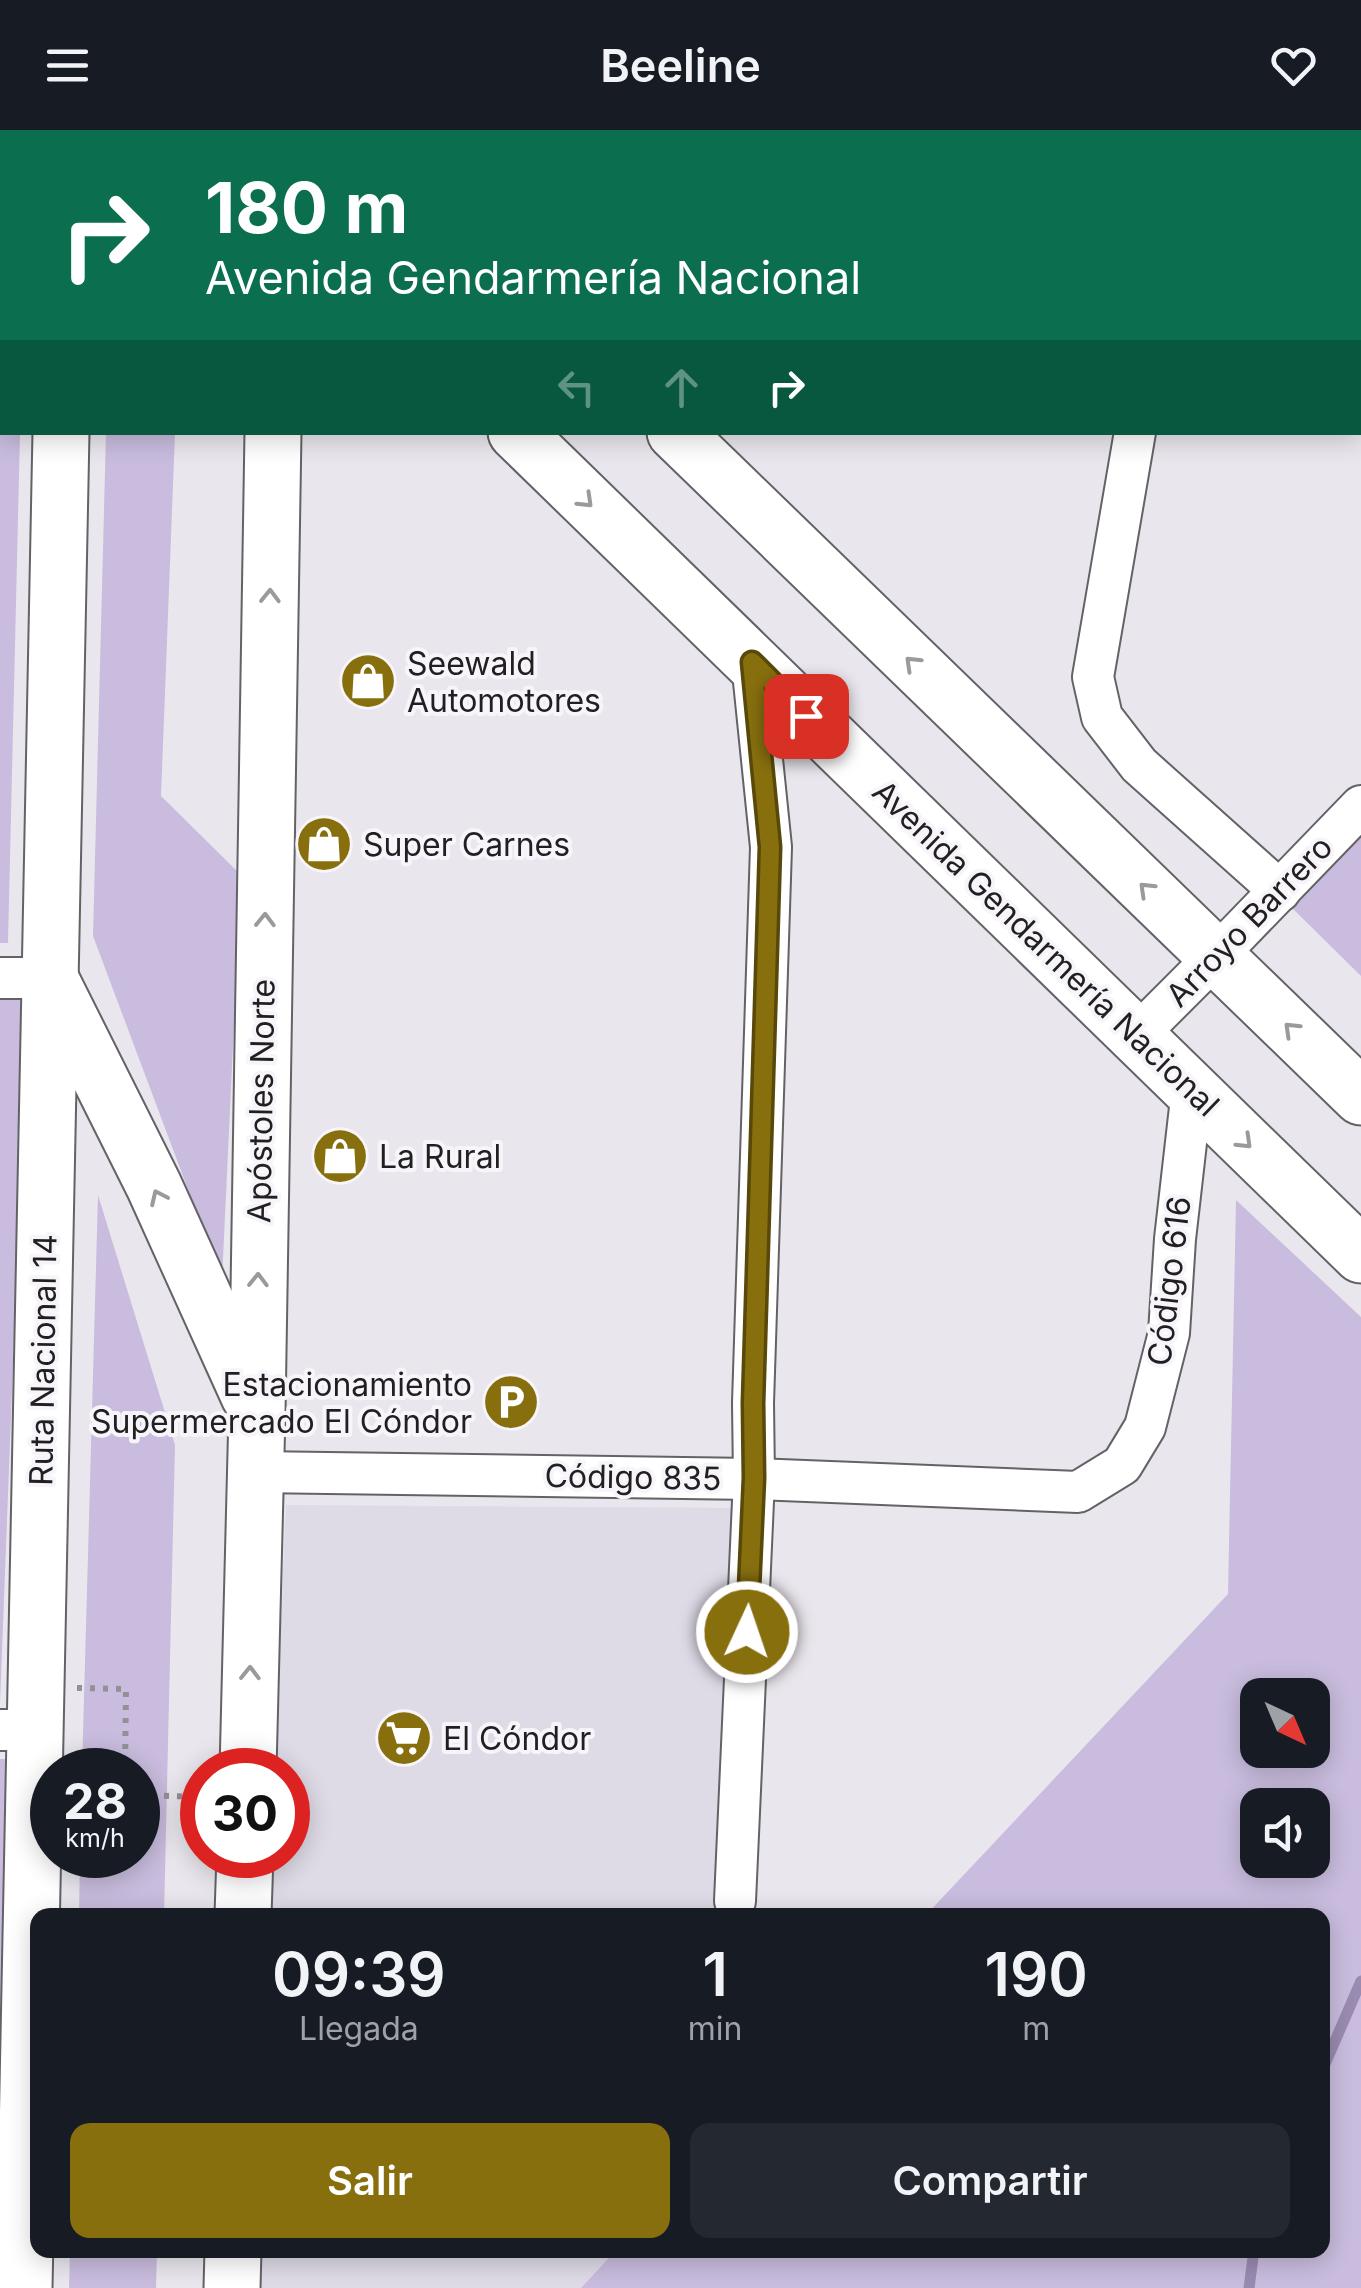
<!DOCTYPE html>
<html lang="es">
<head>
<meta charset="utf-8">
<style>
	:root { --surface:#171b24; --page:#242831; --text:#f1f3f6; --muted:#9ea1a6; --accent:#876f0e }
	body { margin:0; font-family:Inter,sans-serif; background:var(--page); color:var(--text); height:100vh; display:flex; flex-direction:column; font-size:38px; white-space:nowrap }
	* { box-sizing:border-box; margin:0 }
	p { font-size:32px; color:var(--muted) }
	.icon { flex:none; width:55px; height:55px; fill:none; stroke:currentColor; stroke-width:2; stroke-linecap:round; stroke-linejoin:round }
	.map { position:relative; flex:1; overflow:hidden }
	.sheet { position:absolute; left:30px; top:1778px; width:1300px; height:350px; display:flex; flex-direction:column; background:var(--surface); border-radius:20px; box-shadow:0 5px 25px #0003 }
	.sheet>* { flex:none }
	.hud { position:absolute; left:0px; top:0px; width:1362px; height:305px; box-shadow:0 5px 25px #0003; background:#0b6e4f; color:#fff; overflow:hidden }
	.needle { width:65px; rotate:136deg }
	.buttons { position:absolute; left:1240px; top:1548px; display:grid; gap:20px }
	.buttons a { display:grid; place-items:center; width:90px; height:90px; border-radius:20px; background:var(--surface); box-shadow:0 5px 25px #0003; font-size:50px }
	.speed { position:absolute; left:30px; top:1618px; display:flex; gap:20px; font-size:50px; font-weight:700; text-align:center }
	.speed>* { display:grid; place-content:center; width:130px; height:130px; border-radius:50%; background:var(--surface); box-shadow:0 5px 25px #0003; line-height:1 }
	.speed small { font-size:25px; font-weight:400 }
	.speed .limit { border:15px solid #d22; background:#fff; color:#111 }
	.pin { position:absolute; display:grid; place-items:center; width:85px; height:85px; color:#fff; margin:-42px; border-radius:20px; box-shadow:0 5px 15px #0006 }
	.me { position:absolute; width:110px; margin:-55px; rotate:3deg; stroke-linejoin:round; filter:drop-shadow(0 0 8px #0008) }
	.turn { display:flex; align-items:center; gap:35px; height:210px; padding:0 40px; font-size:45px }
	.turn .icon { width:130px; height:130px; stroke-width:2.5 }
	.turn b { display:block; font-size:70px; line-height:85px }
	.lanes { display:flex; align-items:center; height:95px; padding:0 40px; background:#0003; justify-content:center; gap:50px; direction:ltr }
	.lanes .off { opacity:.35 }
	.eta { display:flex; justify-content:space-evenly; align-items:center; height:170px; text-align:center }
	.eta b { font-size:60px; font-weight:600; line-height:70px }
	.button { display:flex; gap:20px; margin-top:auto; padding:20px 40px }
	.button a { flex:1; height:115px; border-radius:20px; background:var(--accent); color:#fff; font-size:40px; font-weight:600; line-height:115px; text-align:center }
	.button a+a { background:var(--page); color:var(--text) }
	header { display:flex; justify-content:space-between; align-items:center; height:130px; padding:0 40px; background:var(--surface); font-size:45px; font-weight:600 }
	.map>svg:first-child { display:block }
</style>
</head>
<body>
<header><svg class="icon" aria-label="menu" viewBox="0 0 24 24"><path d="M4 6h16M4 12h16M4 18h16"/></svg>Beeline<svg class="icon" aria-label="heart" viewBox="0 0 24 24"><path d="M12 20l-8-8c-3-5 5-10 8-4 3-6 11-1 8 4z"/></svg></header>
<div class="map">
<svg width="1361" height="2158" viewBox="0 0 1361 2158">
	<rect width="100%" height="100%" fill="#e9e7ed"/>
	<!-- built -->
	<g fill="#dedae6">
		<polygon points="286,1375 756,1378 757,1785 269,1785 272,1725 288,1725 288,1640 275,1640"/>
		<polygon points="255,2120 616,2120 581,2158 254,2158"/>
	</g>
	<!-- green -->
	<g fill="#c9bcde" fill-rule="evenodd">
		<polygon points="0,9 2,9 2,302 20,303 8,813 0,813"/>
		<polygon points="106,303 175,303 161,666 241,745 222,1150 93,806"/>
		<polygon points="1361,699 1361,846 1287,773"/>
		<polygon points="0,869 27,870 0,1573"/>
		<polygon points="98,1065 175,1315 164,1785 79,1785 80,1725 138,1725 138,1640 82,1640"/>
		<path d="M1236,1070l125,117v971h-780l35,-38h706v-335h-396l302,-321zM1312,1565v55h-54v-55zM1312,1675v55h-54v-55z"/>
		<polygon points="0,1629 7,1629 0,2158"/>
		<polygon points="70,2120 157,2120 156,2158 69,2158"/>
	</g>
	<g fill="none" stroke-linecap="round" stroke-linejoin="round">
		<!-- stream -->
		<g stroke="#9a8bb1" stroke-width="11">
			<polyline points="1322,1941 1361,1851"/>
			<polyline points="1249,2158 1254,2120"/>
		</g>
		<!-- street casing -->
		<g stroke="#636266" stroke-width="44">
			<g id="street">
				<polyline points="1199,2 1199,0"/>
				<polyline points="1135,302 1093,547 1102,587 1139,635 1280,761"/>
				<polyline points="0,848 50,848"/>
				<polyline points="1136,906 1216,826 1361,676"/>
				<polyline points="255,1342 754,1349 1078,1362 1122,1335 1145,1297 1169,1203 1175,1109 1192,960"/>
				<polyline points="0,1600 35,1600"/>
				<polyline points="735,1771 754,1349 753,1273 771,717 752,532"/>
			</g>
		</g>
		<!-- secondary casing -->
		<g stroke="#636266" stroke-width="59">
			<g id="secondary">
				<polyline points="362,0 365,2"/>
				<polyline points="283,2 284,0"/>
				<polyline points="516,302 1361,1125"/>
				<polyline points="675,302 1361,967"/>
				<polyline points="50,848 154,1056 249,1266"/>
				<polyline points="248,1640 257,1283 273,302"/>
				<polyline points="243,1785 245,1725"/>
				<polyline points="232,2158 233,2120"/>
			</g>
		</g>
		<!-- highway casing -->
		<g stroke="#636266" stroke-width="59">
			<g id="highway">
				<polyline points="67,2 67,0"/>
				<polyline points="24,2158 61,302"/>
			</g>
		</g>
		<!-- path -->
		<g stroke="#939195" stroke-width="6" stroke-dasharray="5 8" stroke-linecap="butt">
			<polyline points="77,1558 126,1559 125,1640"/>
			<polyline points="138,1665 202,1667"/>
		</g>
		<!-- street -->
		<use href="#street" stroke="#fff" stroke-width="40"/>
		<!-- secondary -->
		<use href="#secondary" stroke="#fff" stroke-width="55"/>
		<!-- highway -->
		<use href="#highway" stroke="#fff" stroke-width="55"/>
	</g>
	<!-- one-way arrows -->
	<defs><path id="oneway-chevron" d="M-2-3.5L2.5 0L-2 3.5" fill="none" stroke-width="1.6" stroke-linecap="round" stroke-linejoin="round" transform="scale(2.5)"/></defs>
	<g stroke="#9b9a9b">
		<use href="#oneway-chevron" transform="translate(586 371) rotate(44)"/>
		<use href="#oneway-chevron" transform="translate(270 466) rotate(-89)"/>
		<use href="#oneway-chevron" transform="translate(912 533) rotate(-136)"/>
		<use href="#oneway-chevron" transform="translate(1146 759) rotate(-136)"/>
		<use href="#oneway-chevron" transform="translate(265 790) rotate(-89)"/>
		<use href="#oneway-chevron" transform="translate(1291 899) rotate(-136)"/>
		<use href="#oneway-chevron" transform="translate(1245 1012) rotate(44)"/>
		<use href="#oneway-chevron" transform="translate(158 1067) rotate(-115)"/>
		<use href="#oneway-chevron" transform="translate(258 1150) rotate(-89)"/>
		<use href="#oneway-chevron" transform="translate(250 1543) rotate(-89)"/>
	</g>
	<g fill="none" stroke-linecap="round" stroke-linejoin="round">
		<!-- route casing -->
		<g stroke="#584809" stroke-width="25">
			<polyline id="route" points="747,1502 754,1348 753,1273 770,717 752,532 806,586"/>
		</g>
		<!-- route -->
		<use href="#route" stroke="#876f0e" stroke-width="18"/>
	</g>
	<!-- icons -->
	<defs>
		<g id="shop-disc" transform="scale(2.875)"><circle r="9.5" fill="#876f0e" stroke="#f7f5fa"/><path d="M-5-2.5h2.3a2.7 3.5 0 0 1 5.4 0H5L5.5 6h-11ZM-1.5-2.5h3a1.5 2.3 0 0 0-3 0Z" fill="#fff"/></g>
		<g id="parking-disc" transform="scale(2.875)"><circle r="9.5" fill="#876f0e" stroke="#f7f5fa"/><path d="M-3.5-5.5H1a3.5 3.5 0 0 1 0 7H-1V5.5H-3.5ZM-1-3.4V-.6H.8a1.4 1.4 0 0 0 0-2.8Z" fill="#fff"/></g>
		<g id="supermarket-disc" transform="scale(2.875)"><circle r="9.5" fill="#876f0e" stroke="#f7f5fa"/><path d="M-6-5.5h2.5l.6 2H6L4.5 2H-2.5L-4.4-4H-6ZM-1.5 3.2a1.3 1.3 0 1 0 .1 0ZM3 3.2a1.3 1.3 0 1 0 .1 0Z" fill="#fff"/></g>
	</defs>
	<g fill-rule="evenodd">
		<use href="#shop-disc" x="368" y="551"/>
		<use href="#shop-disc" x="324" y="714"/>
		<use href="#shop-disc" x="340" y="1026"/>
		<use href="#parking-disc" x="511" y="1272"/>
		<use href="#supermarket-disc" x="404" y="1608"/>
	</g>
	<g text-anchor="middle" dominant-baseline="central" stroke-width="8" stroke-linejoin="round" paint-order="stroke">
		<!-- poi labels -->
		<g font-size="32" fill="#201f21" stroke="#f7f5fa" text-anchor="start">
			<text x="407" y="533">Seewald<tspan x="407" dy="37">Automotores</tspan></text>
			<text x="363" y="714">Super Carnes</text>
			<text x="379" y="1026">La Rural</text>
			<text x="472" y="1254" text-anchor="end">Estacionamiento<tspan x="472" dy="37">Supermercado El Cóndor</tspan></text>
			<text x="443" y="1608">El Cóndor</text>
		</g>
		<!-- street labels -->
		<g font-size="32" fill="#201f21" stroke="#f7f5fa">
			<text transform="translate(1249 791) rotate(-46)">Arroyo Barrero</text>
			<text transform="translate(1046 818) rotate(44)">Avenida Gendarmería Nacional</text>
			<text transform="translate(261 971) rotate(-89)">Apóstoles Norte</text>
			<text transform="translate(1169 1151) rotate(-83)">Código 616</text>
			<text transform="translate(43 1230) rotate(-89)">Ruta Nacional 14</text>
			<text transform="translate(633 1347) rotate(1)">Código 835</text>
		</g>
	</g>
</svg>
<div class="buttons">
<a><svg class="needle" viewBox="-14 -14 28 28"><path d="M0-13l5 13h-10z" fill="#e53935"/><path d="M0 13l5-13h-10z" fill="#9ea1a6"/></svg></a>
<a><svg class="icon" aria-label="sound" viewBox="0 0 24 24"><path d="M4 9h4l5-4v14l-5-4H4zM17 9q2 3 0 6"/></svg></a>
</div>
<div class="speed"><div>28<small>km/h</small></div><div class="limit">30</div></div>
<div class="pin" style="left:806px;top:586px;background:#d93025"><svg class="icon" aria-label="arrive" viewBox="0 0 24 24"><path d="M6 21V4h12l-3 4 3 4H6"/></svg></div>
<svg class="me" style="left:747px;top:1502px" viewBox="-20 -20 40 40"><circle r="17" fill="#876f0e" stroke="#fff" stroke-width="3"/><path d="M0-11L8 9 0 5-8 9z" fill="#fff"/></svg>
<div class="hud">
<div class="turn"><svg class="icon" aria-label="right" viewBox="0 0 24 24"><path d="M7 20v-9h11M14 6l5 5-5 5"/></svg><div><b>180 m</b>Avenida Gendarmería Nacional</div></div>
<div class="lanes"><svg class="icon off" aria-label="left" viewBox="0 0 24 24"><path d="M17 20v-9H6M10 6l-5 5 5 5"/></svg><svg class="icon off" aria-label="ahead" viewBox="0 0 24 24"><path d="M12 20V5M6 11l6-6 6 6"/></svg><svg class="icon" aria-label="right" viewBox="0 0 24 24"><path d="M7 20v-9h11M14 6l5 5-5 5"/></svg></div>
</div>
<section class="sheet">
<div class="eta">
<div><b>09:39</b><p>Llegada</p></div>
<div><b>1</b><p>min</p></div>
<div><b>190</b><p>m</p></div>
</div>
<div class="button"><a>Salir</a><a>Compartir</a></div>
</section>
</div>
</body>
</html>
